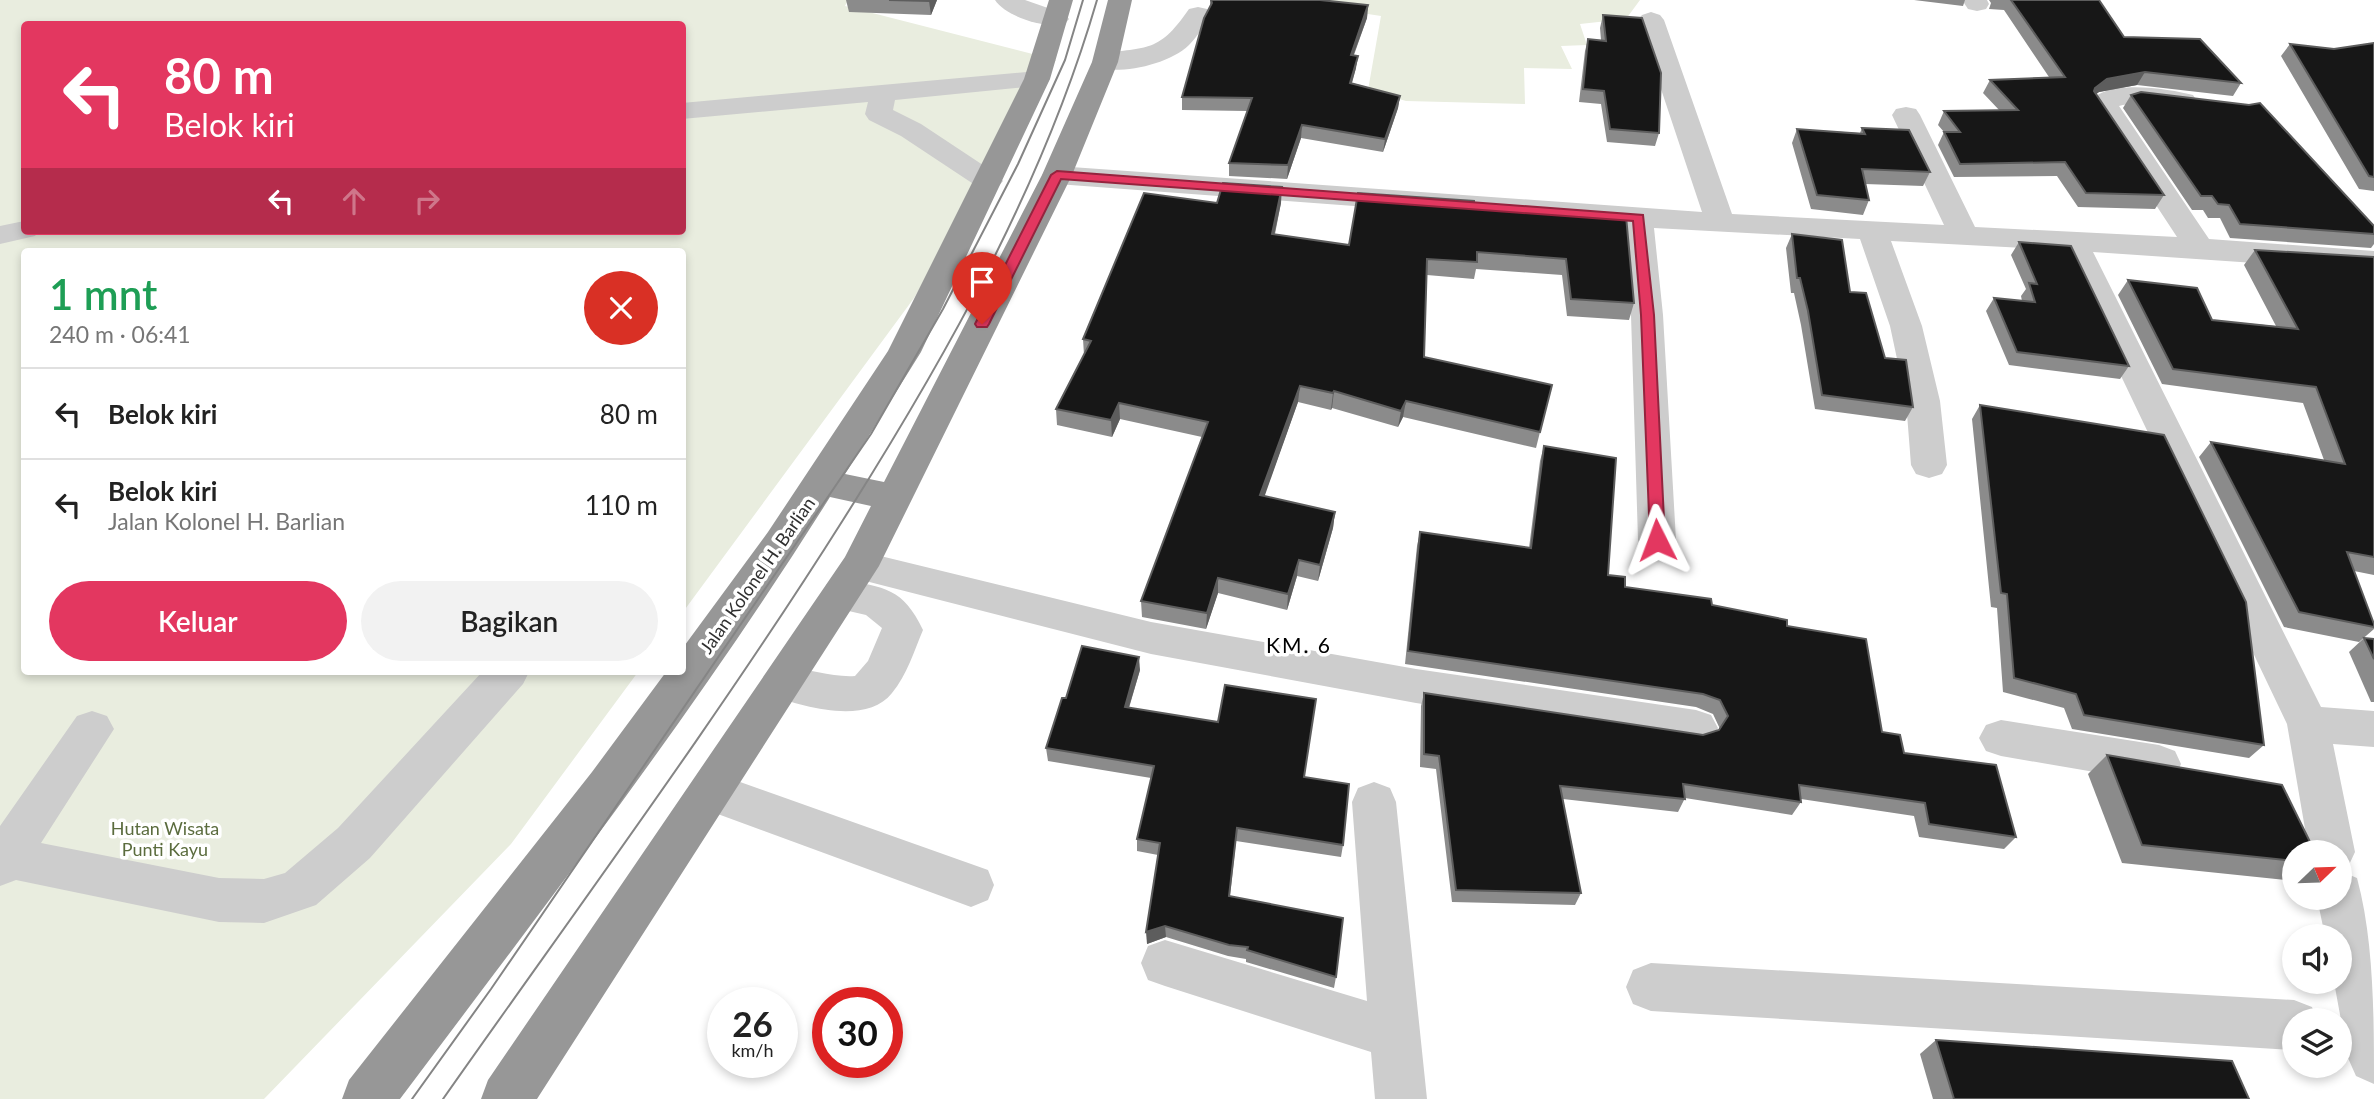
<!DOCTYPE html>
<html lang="id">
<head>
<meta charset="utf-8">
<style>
	:root { --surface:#fff; --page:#f2f2f2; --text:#222; --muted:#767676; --line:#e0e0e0; --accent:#e33760 }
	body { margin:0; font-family:Lato,sans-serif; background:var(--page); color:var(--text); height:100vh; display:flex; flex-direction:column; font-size:26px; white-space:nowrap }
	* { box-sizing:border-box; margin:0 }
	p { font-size:23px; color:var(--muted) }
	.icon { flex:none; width:38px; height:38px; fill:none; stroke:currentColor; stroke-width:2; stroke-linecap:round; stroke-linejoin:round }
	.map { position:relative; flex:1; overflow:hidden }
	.panel { position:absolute; left:21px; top:248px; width:665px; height:427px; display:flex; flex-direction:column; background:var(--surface); border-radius:7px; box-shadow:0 4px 10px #0003 }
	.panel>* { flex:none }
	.top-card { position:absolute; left:21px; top:21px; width:665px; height:214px; border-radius:7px; box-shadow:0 4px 10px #0003; background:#e33760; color:#fff; overflow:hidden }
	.needle { width:46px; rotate:67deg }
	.tools { position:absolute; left:2282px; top:840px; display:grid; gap:14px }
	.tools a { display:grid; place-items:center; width:70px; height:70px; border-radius:50%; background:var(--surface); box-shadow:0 4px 10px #0003; font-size:35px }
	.speed { position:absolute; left:707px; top:987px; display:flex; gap:14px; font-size:35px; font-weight:700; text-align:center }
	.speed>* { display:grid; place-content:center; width:91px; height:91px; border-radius:50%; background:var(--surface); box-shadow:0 4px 10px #0003; line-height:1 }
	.speed small { font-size:18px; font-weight:400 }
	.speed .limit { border:10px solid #d22; background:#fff; color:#111 }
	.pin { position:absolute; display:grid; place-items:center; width:60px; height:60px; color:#fff; margin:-72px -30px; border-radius:50% 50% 50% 0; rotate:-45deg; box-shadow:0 0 7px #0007 }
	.pin .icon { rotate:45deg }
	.me { position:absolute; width:77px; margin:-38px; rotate:357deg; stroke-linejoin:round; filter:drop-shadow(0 0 5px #0008) }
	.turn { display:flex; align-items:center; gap:24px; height:147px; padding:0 28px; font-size:32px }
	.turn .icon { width:91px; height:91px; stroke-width:2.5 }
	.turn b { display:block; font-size:49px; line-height:60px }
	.lanes { display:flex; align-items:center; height:66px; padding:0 28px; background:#0003; justify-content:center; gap:35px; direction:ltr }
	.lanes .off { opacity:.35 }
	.round { display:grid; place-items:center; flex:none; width:74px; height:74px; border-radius:37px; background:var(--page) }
	.overview { display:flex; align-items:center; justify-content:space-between; height:119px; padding:0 28px }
	h1 { font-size:42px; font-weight:600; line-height:52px; color:#1e9e55 }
	.button { display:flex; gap:14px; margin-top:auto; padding:14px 28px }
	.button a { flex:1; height:80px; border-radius:42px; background:var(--accent); color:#fff; font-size:28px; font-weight:600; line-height:80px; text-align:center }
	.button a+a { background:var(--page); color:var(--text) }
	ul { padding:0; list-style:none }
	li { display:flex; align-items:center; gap:21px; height:91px; padding:0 28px; border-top:2px solid var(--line) }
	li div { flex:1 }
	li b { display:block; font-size:26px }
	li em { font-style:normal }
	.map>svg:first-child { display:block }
</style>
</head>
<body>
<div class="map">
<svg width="2374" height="1099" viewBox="0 0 2374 1099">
	<rect width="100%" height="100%" fill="#fff"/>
	<!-- green -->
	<g fill="#e9eddf" fill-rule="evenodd">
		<path d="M0,0h848l-3,6 211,54 -142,238 -231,314 -1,-360h-658v420h614l-127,172 -247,255h-264zM24,24h658v207h-658z"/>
		<polygon points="1243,0 1640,0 1626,19 1580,24 1587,45 1561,46 1572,69 1524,68 1525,104 1406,101 1368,90 1381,16 1296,3"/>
	</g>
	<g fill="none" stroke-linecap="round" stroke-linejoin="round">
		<!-- minor -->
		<g fill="#cdcdcd" fill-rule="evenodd">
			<path d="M995,0h30l40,14 4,5 -4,5c-19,5 -59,-7 -70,-24z"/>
			<polygon points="1962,0 1987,0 1989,4 1986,9 1977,11 1968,9"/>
			<path d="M1198,7l9,2 3,5c-6,11 -12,22 -21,31 -21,20 -66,29 -93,23l-4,-6 4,-6c50,-12 60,1 93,-47z"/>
			<path d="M1651,12l9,3 4,5 68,194 212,11 -52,-110 4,-6 10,-2 10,2 4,6 55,112 202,10 -88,-134c17,-25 79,-14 104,-8l4,6 -4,6c-24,6 -50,-8 -74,-1l90,133 165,12v20l-281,-19 228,455 53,4v36l-41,-3 22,108 -7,15 -8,3v-18h-31l-22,-128 -226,-474 -170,-9 31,85 18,75 7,64 -5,9 -13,4 -13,-4 -5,-9 -5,-64 -16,-75 -30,-87 -206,-11 9,87 13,225 -5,10 -14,4 -14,-4 -5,-10 -7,-225 -7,-89 -567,-42 -10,-3 -5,-6 5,-6 10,-3 645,46 -64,-192 4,-5z"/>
			<polygon points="1037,71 1046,73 1050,79 1046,85 895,100 893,110 921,124 998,175 1003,181 998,187 988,190 978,187 901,136 869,120 865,114 868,102 682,119 682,103"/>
			<polygon points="24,221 24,231 39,231 35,236 0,244 0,226"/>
			<polygon points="860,551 1151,622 1416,669 1696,710 1711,715 1718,728 1711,741 1696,746 1416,703 1151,654 846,576 841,566 846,556"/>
			<path d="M841,580c44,7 62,8 82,50 -9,21 -16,45 -31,63 -26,33 -90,13 -123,2l-6,-12 6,-12c27,-9 57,7 86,5l13,-15 14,-33 -16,-13 -39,-9 -6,-11 6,-11z"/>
			<polygon points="482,672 529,672 523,684 370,858 316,905 264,923 219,922 16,880 0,886 0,826 77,716 92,711 107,716 114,729 41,843 219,878 264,879 285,873 338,828"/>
			<polygon points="2001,720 2159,745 2175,751 2181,764 2175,777 2159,783 2001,756 1986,751 1979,738 1986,725"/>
			<polygon points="712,772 988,870 994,885 988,900 971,907 696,806 690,792 696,778"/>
			<polygon points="1374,782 1390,788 1396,802 1427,1099 1375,1099 1371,1052 1165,986 1148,980 1141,963 1148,946 1165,940 1367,1001 1352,802 1358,788"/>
			<path d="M2340,871l17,7c17,62 17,139 17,206l-18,-8 -8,-18 -14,-76h6v-46h-15l-8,-38h23z"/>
			<polygon points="1651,963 2294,1000 2312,1007 2317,1020 2294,1020 2294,1050 1651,1011 1633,1004 1626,987 1633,970"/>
		</g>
		<!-- highway -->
		<path fill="#979797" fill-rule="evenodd" d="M1049,0h24l-23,79 -129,273 -76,122 39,8 158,-307 50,-113 16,-62h24l-14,62 -46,113 -193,391 -342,533h-56l7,-19 357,-523 26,-51 -41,-9c-131,209 -282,405 -430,602h-58l7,-19 243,-308 74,-100h16v-23l86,-117 120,-181 136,-272z"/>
		<!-- tram -->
		<g stroke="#858585" stroke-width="2">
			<polyline points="412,1099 491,989 871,434 943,309 1018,164 1065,60 1083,0"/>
			<path d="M443,1099c135,-192 275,-381 400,-579 103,-163 200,-334 254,-520"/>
		</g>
	</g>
	<!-- wall -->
	<g fill="#8b8b8b">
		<polygon points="846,0 937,0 931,15 849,12"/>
		<polygon points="1210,0 1320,0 1368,5 1367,18 1354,55 1356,68 1352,83 1400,96 1398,108 1383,152 1301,138 1287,179 1229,176 1229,163 1247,111 1182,110 1182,97 1210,8"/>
		<polygon points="1914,0 1965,0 1963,6"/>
		<polygon points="1989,0 2099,0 2124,37 2241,83 2233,96 2137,85 2099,92 2096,94 2164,195 2155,209 2078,207 2057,176 1954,177 1938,145 1944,132 1938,125 1944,111 2000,111 1983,93 1990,80 2049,77 2004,10 1989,9 1991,3"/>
		<polygon points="1603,15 1659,133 1655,146 1607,142 1601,104 1579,102 1585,51 1588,39 1601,40 1600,28"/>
		<polygon points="2374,43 2374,191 2359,189 2281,56 2290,44 2334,49"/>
		<polygon points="2131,95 2374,226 2374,244 2371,248 2230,238 2220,218 2208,218 2203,210 2192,210 2123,108"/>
		<polygon points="1862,128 1930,172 1923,186 1865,184 1869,200 1863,215 1811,209 1792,143 1797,129 1860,133"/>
		<polygon points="1217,203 1281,203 1275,234 1349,245 1474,208 1587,216 1588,212 1634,303 1629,320 1567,316 1562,275 1476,269 1474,279 1427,275 1424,357 1540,432 1536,448 1403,417 1398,427 1332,408 1331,410 1298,402 1264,496 1335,512 1333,528 1318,581 1297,576 1287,610 1218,593 1206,629 1142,617 1141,601 1202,437 1120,419 1112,437 1057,425 1056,409 1084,355 1083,339"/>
		<polygon points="1792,234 1850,292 1885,358 1913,407 1905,421 1815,409 1801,325 1794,293 1791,293 1786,248"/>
		<polygon points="2019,242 2129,366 2120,379 2009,365 1986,311 1994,298 2022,301 2021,296 2026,289 2011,255"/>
		<polygon points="2255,250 2374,257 2374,575 2354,571 2374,624 2374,629 2359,642 2284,627 2199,457 2211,442 2324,460 2303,403 2162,384 2118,295 2128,280 2212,320 2276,326 2244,265"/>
		<polygon points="1980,405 2264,745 2249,758 2072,729 2064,708 2003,692 1997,608 1991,607 1972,419"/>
		<polygon points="1544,446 1608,575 1625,587 1712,605 1787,626 1882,732 1904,753 2016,837 2004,849 1919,837 1914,816 1801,799 1801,802 1792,815 1685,798 1678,812 1563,799 1581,893 1575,905 1452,902 1436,769 1420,767 1421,706 1424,693 1703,735 1719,730 1720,729 1713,714 1696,707 1405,664 1417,546 1420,532 1529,548 1540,461"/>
		<polygon points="2364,638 2374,639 2374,702 2371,702 2349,652"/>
		<polygon points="1140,670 1129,708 1305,777 1343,845 1341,857 1236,841 1230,896 1336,977 1334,988 1246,962 1246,959 1228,956 1166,937 1147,944 1158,855 1137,851 1137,839 1151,778 1048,761 1046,748 1066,698"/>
		<polygon points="2107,755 2294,852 2294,881 2122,863 2088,774"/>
		<polygon points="1936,1040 2249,1099 1933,1099 1920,1054"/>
	</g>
	<!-- shaded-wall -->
	<g fill="#5d5d5d">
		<polygon points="929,0 937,0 931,15 929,1"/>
		<polygon points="1368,5 1367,18 1349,67 1351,55"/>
		<polygon points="1358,56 1356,68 1348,96 1350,83"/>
		<polygon points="2145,72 2137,85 2099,92 2087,101 2095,88 2107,79"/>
		<polygon points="1400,96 1398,108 1383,152 1385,139"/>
		<polygon points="1302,125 1301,138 1287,179 1288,165"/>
		<polygon points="1282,187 1281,203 1271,250 1272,234"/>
		<polygon points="1300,386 1298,402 1259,512 1260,495"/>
		<polygon points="1334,391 1332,408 1331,410 1333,393"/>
		<polygon points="1406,401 1403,417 1398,427 1401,411"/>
		<polygon points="1119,403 1120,419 1112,437 1111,420"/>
		<polygon points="1335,512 1333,528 1318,581 1320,565"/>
		<polygon points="1299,560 1297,576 1287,610 1288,594"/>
		<polygon points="1218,578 1218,593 1206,629 1207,613"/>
		<polygon points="1139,657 1140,670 1125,720 1125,707"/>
		<polygon points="1165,926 1166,937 1147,944 1146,932"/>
	</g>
	<!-- building -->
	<g fill="#171717" stroke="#5d5d5d" stroke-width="2">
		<polygon points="889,0 929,0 929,1"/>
		<polygon points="1211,0 1320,0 1368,5 1351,55 1358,56 1350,83 1400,96 1385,139 1302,125 1288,165 1229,163 1252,98 1182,97 1204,18 1212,3"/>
		<polygon points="2011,0 2099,0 2124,37 2200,39 2241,83 2145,72 2107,79 2095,88 2094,91 2164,195 2086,193 2065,162 1960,164 1944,132 1960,132 1944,111 2018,110 1990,80 2065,77"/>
		<polygon points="1603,15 1642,18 1661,73 1659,133 1610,129 1604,91 1583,89 1588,39 1606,41"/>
		<polygon points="2374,43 2374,177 2369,176 2290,44 2334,49"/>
		<polygon points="2141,92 2249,105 2260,103 2374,226 2374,234 2240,224 2229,205 2218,204 2212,196 2201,196 2131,95"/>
		<polygon points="1862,128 1909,130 1930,172 1862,169 1869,200 1817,195 1797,129 1865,134"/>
		<polygon points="1223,183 1282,187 1272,234 1349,245 1358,193 1474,201 1474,208 1589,216 1588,212 1626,216 1634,303 1571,299 1566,259 1477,252 1477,262 1427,259 1424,357 1552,385 1540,432 1406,401 1401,411 1334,391 1333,393 1300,386 1260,495 1335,512 1320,565 1299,560 1288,594 1218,578 1207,613 1141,601 1208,422 1119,403 1111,420 1056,409 1091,341 1083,339 1144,193 1217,203"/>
		<polygon points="1792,234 1842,240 1850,292 1866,293 1885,358 1906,360 1913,407 1822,395 1808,311 1800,278 1797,278"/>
		<polygon points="2019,242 2071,246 2129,366 2017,352 1994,298 2035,302 2029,283 2037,284"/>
		<polygon points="2255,250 2374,257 2374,557 2347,552 2374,624 2374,627 2299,612 2211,442 2345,464 2316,387 2173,369 2128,280 2197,288 2212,320 2298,329"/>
		<polygon points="1980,405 2164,435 2246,602 2264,745 2084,715 2076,694 2014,678 2007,594 2001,593"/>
		<polygon points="1544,446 1616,458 1608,575 1625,577 1625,587 1711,599 1712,605 1787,620 1787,626 1866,639 1882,732 1900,735 1904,753 1996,765 2016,837 1929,824 1925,803 1799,785 1801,802 1683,784 1685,799 1560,786 1581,893 1456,890 1439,756 1424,754 1424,693 1703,735 1719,730 1728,716 1720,700 1703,694 1408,651 1420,532 1531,548"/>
		<polygon points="2364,638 2374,639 2374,659"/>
		<polygon points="1082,646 1139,657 1125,707 1218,722 1225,685 1316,699 1304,777 1349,784 1343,845 1237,828 1229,896 1343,918 1336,977 1247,950 1248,947 1229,945 1165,926 1146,932 1160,843 1137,839 1154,766 1046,748 1062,698 1066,698"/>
		<polygon points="2107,755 2282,785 2315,852 2294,852 2294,861 2142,845"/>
		<polygon points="1936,1040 2232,1061 2249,1099 1954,1099"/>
	</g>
	<!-- route -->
	<polygon fill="#e33760" stroke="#94243e" stroke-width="2" points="1057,171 1643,215 1654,315 1665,540 1663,544 1652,544 1650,540 1641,315 1633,221 1061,179 989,324 987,327 977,327 975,324 1051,175"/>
	<g text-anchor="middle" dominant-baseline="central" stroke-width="7" stroke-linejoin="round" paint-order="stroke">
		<!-- street labels -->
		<g font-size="18" fill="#303030" stroke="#fff">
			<text transform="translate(757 575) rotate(-55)">Jalan Kolonel H. Barlian</text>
		</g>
		<!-- park labels -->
		<g font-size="18" fill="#5b6c3e" stroke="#fff">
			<text x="165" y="828">Hutan Wisata<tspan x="165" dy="21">Punti Kayu</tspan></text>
		</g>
		<!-- quarter labels -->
		<g font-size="21" letter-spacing="2" fill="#000" stroke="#fff">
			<text x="1299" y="644">KM. 6</text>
		</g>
	</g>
</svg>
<div class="tools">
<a><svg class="needle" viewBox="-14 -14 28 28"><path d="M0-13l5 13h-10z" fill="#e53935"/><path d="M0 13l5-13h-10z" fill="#767676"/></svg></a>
<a><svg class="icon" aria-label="sound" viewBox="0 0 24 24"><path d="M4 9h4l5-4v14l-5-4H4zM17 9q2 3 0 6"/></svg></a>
<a><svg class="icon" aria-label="layers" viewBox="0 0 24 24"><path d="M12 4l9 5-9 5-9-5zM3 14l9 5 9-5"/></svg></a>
</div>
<div class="speed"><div>26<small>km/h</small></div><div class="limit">30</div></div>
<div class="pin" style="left:982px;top:324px;background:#d93025"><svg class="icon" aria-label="arrive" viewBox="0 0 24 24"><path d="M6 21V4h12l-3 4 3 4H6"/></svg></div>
<svg class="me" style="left:1657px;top:540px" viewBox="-20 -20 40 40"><path d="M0-17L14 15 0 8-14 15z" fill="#e33760" stroke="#fff" stroke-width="4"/></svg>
<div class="top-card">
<div class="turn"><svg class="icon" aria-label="left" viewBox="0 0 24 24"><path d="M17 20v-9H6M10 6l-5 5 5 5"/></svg><div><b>80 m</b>Belok kiri</div></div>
<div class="lanes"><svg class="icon" aria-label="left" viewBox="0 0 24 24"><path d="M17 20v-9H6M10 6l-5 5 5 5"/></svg><svg class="icon off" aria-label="ahead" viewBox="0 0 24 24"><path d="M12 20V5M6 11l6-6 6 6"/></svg><svg class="icon off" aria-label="right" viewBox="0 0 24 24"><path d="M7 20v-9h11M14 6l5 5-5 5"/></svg></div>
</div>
<section class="panel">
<div class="overview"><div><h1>1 mnt</h1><p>240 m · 06:41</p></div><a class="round" style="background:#d93025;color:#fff"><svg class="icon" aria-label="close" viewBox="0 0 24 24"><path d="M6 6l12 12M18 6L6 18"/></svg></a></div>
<ul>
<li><svg class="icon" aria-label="left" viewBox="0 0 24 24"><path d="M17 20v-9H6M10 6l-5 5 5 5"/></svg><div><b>Belok kiri</b></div><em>80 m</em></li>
<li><svg class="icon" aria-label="left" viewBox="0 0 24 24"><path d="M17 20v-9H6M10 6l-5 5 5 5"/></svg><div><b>Belok kiri</b><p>Jalan Kolonel H. Barlian</p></div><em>110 m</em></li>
</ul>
<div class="button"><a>Keluar</a><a>Bagikan</a></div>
</section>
</div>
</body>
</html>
